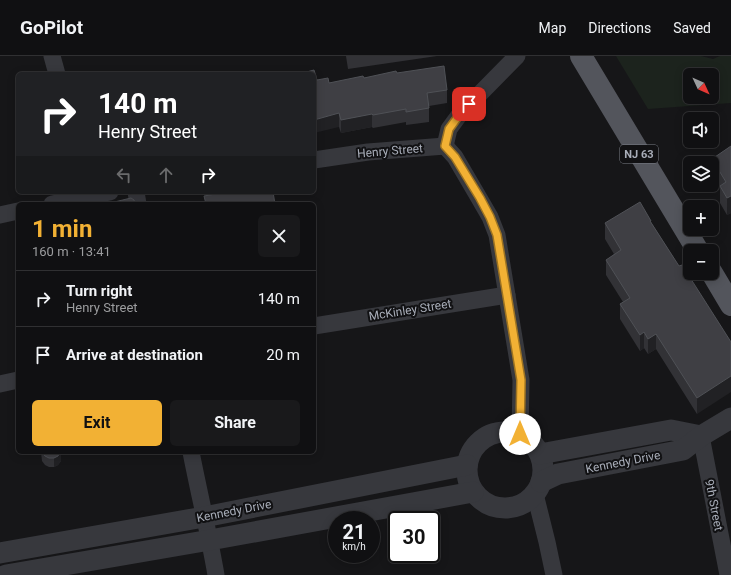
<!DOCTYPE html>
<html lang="en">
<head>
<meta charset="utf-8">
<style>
	:root { --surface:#101012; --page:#19191b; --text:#f1f3f6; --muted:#9c9d9f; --line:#303032; --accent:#f2b134 }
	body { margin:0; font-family:Roboto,sans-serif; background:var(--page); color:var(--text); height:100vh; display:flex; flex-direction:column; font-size:15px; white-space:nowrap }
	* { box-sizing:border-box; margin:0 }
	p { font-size:13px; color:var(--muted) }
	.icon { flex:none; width:22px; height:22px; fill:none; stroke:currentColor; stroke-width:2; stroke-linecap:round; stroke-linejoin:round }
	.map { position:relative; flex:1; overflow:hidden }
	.side { position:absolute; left:16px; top:146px; width:300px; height:252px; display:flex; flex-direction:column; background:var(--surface); border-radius:6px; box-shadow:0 2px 10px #0003,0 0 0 1px var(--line) }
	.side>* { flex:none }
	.hud { position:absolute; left:16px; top:16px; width:300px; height:122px; border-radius:6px; box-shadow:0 2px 10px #0003,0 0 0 1px var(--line); background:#202124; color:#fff; overflow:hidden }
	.needle { width:26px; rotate:134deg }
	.tools { position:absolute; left:683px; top:12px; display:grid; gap:8px }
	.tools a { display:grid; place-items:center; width:36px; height:36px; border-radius:6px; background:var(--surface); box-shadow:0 2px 10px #0003,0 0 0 1px var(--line); font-size:20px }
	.speed { position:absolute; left:328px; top:455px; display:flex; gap:8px; font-size:20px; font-weight:700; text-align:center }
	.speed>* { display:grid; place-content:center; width:52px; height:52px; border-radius:50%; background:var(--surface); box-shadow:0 2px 10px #0003,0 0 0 1px var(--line); line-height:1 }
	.speed small { font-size:10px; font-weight:400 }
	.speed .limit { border:2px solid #111; border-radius:6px; background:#fff; color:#111 }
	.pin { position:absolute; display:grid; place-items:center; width:34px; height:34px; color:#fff; margin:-17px; border-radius:8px; box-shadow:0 2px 6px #0006 }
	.me { position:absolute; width:44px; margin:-22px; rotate:0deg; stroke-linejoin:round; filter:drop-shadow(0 0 3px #0008) }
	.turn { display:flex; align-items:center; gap:14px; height:84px; padding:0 16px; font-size:18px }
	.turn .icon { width:52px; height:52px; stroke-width:2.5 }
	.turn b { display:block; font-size:28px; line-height:34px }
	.lanes { display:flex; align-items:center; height:38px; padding:0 16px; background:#0003; justify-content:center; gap:20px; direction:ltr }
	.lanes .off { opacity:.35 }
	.round { display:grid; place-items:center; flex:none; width:42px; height:42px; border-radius:6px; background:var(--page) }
	.overview { display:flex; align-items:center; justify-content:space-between; height:68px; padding:0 16px }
	h1 { font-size:24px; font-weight:700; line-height:30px; color:var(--accent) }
	.primary-button { display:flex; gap:8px; margin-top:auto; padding:8px 16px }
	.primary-button a { flex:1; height:46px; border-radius:6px; background:var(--accent); color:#111; font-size:16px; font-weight:700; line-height:46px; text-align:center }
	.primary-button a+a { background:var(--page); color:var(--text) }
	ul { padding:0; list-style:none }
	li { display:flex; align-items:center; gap:12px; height:56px; padding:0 16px; border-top:1px solid var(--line) }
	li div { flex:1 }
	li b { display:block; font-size:15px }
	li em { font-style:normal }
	header { display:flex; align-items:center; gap:24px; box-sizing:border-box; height:56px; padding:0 20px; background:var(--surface); border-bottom:1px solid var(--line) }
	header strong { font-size:19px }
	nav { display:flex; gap:22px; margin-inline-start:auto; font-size:14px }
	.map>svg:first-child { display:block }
</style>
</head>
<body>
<header>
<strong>GoPilot</strong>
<nav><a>Map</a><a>Directions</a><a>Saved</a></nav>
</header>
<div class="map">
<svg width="731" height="519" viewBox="0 0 731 519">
	<rect width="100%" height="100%" fill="#161618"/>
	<!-- green -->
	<path fill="#1c231d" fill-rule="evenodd" d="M616,0h85l12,3 7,-3h11v47l-83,6zM690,19h22v22h-22z"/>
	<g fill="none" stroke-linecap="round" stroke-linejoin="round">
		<!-- minor -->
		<g stroke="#37383d" stroke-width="17">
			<polyline points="52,0 57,18"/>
			<polyline points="445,90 455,101 479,142 490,161 497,179 521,324 520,378"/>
			<polyline points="314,104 368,96 445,90 449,73 460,58 517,0"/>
			<polyline points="136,136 138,148"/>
			<polyline points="52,148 110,136"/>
			<polyline points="0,159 18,155"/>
			<polyline points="314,270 507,239"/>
			<polyline points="0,328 18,324"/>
			<polyline points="701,380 728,519"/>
			<path d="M191,396c8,41 18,82 25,123"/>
			<polyline points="535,438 547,486 554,519"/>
		</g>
		<!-- tertiary -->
		<g stroke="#37383d" stroke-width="21">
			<circle cx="505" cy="414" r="38"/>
			<polyline points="540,398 671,374 701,380"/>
			<polyline points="541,426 558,418 683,394 701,380 731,362"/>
			<polyline points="0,497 204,461 467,409"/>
			<polyline points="6,519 210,484 473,436"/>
		</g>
		<!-- primary -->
		<g stroke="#53555c" stroke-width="22">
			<polyline points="581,0 698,195"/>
			<polyline points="712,217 731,249"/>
		</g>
	</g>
	<!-- wall -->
	<g fill="#323236">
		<polygon points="346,0 437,0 348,13"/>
		<polygon points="397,17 447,34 447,47 429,50 429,66 406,69 406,66 373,72 372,71 341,77 339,71 317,24 329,27"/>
		<polygon points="731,90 731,157 727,159 720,147 720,132 712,120 712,103"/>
		<polygon points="16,166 18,166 18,186 16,180"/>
		<polygon points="651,166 679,210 731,286 697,358 656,293 648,298 644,292 640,295 620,263 620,248 623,246 606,219 606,204 614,198 605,183 605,167"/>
		<polygon points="41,396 61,396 61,405 58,409 54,411 49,411 45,409 42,405"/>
	</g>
	<!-- shaded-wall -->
	<g fill="#212124">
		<polygon points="339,57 339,71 314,77 314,64"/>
		<polygon points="372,58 372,71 341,77 341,64"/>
		<polygon points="731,140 731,157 727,159 727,142"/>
		<polygon points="644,276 644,292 640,295 640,279"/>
		<polygon points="656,278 656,293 648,298 648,283"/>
		<polygon points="731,320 731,336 697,358 697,342"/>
		<polygon points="60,396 61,396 61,405 58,409 54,411 54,402"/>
	</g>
	<!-- building -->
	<g fill="#3f3f44" stroke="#4f5156">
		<polygon points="444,10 447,34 427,37 429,52 406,56 406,53 373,59 372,58 341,64 339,57 314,64 314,18 299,18 314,14 317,24 328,22 329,27 363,20 364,22 396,15 397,17"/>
		<polygon points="731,90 731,140 727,142 720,130 726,126 712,103"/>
		<polygon points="227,136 242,136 242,137 247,136 273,136 275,148 206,148 204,140"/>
		<polygon points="131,142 134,144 135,148 106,148"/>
		<polygon points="640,146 651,165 650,165 679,210 682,209 731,286 731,320 697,342 656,278 648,283 644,276 640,279 620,248 630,242 606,204 621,194 605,167"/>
		<polygon points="16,166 18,166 18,173"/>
		<polygon points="42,396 60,396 58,400 54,402 49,402 45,400"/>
	</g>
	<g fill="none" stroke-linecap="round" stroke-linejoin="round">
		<!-- route casing -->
		<g stroke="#9d7322" stroke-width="10">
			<polyline id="route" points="469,48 460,58 449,73 445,90 455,101 480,142 490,161 497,179 521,324 520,378"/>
		</g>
		<!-- route -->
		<use href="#route" stroke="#f2b134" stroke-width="7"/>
	</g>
	<g text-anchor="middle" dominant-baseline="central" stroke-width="4" stroke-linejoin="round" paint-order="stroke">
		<!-- shield labels -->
		<rect fill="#111113" stroke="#7b7e86" stroke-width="1" x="620" y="89" width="38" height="18" rx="3"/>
		<g font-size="11" font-weight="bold" fill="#a8adb8">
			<text x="639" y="98">NJ 63</text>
		</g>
		<!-- street labels -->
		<g font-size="12" fill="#a8adb8" stroke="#111113">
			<text transform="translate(390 95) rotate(-5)">Henry Street</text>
			<text transform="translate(410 254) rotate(-9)">McKinley Street</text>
			<text transform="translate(623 406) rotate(-11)">Kennedy Drive</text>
			<text transform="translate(714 449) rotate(79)">9th Street</text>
			<text transform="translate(234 455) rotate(-11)">Kennedy Drive</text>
		</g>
	</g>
</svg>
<div class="tools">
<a><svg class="needle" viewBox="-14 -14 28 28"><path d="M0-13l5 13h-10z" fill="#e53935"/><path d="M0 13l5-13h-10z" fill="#9c9d9f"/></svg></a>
<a><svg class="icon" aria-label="sound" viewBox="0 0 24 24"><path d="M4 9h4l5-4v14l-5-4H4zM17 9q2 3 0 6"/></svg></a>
<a><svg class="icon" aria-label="layers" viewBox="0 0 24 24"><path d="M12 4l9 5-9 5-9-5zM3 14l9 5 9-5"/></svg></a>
<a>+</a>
<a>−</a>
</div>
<div class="speed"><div>21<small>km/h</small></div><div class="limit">30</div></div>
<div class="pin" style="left:469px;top:48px;background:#d93025"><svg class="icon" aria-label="arrive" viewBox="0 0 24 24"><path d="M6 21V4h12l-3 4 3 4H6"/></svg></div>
<svg class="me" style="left:520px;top:378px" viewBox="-20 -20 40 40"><circle r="19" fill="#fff"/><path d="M0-13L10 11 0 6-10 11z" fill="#f2b134"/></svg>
<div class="hud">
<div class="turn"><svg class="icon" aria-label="right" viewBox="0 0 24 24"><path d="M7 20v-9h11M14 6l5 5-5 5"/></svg><div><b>140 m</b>Henry Street</div></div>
<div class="lanes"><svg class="icon off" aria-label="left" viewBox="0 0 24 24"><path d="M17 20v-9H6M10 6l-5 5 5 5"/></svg><svg class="icon off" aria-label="ahead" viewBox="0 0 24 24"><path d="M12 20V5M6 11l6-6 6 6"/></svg><svg class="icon" aria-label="right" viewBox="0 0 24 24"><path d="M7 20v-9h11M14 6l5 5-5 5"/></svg></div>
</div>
<section class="side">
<div class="overview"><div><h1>1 min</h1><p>160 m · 13:41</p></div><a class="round"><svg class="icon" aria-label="close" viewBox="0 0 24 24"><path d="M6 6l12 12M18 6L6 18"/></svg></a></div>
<ul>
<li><svg class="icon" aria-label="right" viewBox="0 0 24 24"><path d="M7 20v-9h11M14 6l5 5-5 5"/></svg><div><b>Turn right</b><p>Henry Street</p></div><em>140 m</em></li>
<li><svg class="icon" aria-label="arrive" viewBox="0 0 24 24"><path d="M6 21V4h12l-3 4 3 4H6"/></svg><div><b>Arrive at destination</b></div><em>20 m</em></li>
</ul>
<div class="primary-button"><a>Exit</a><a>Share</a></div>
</section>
</div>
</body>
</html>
